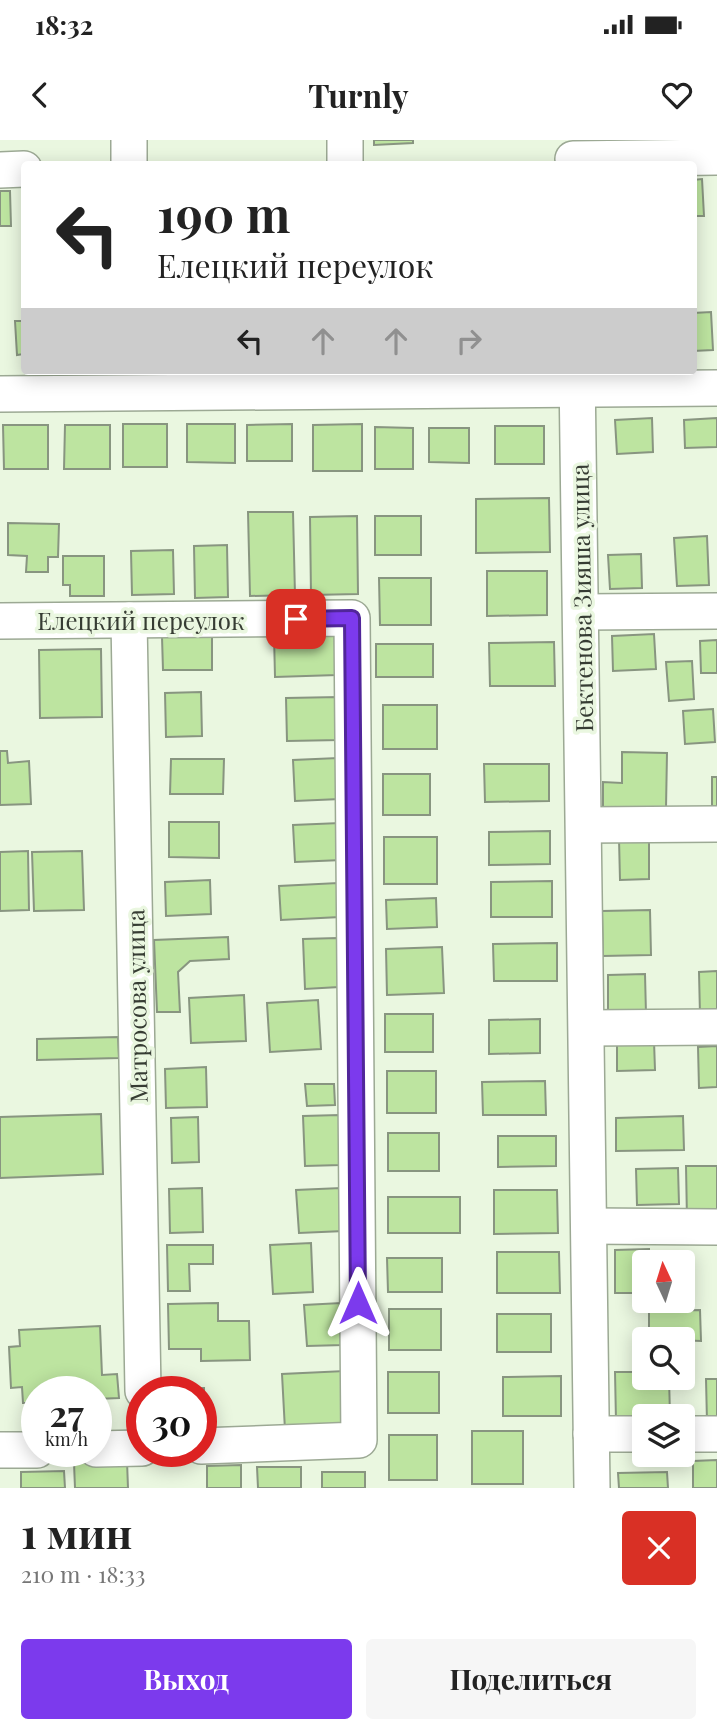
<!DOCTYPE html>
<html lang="ru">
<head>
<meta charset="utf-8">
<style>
	:root { --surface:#fff; --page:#f6f6f6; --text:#222; --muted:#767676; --accent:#7c3aed }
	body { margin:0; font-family:"Playfair Display",serif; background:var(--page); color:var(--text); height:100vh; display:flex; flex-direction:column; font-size:26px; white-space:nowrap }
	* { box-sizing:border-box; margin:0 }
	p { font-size:23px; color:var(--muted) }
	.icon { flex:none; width:38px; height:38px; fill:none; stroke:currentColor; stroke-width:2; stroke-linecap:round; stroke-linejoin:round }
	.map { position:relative; height:1348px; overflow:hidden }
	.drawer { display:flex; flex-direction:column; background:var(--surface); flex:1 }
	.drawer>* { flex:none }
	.top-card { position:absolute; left:21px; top:21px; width:676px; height:214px; border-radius:7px; box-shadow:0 4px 18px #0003; background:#fff; color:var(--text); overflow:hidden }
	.needle { width:46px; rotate:356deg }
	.tools { position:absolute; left:632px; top:1110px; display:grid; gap:14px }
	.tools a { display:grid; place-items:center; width:63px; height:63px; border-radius:7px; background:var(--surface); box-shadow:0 4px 18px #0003; font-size:35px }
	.speed { position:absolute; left:21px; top:1236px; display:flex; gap:14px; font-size:35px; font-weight:700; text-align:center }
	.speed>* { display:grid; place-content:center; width:91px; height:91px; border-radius:50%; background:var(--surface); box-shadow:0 4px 18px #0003; line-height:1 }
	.speed small { font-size:18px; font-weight:400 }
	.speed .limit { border:10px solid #d22; background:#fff; color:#111 }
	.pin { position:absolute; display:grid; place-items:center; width:60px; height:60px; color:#fff; margin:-30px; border-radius:14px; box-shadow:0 4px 10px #0006 }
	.me { position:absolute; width:77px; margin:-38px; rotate:0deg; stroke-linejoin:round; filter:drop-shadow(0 0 5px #0008) }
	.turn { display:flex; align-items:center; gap:24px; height:147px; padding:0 21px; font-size:32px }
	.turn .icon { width:91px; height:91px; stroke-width:2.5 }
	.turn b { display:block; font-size:49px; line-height:60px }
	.lanes { display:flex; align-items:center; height:66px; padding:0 21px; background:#0003; justify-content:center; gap:35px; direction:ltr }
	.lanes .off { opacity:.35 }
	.round { display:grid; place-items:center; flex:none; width:74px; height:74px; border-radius:7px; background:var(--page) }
	.summary { display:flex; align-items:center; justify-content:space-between; height:119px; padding:0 21px }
	h1 { font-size:42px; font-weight:700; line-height:52px }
	.button { display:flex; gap:14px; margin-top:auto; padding:14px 21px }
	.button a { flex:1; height:80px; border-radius:7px; background:var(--accent); color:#fff; font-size:28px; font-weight:700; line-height:80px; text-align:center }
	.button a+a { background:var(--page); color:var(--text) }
	.status { display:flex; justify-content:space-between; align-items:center; height:49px; padding:0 35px; background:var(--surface); direction:ltr }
	.status svg { height:19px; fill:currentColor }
	header { display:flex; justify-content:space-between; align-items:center; height:91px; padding:0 21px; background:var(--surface); font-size:32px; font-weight:700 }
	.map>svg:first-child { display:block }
</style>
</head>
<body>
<div class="status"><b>18:32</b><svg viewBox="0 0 49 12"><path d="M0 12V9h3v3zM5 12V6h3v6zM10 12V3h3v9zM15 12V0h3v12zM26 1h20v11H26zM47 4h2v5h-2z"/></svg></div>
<header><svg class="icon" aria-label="back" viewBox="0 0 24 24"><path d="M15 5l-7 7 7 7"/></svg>Turnly<svg class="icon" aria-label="heart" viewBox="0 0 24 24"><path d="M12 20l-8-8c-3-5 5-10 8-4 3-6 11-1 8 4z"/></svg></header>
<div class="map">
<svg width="717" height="1348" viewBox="0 0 717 1348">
	<rect width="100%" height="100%" fill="#eaf7e0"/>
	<!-- building -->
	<g fill="#bde4a0" stroke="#889580" stroke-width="2">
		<polygon points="374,0 413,0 413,3 374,5"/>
		<polygon points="702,39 704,76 693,76 693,40"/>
		<polygon points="0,51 10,51 11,86 0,86"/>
		<polygon points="711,172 713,210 693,211 693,173"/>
		<polygon points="15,181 24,181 24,214 17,215"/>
		<polygon points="652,278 653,312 617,314 615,280"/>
		<polygon points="717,278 717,307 685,308 684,280"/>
		<rect x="123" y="284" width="44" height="43"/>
		<polygon points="187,284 235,284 235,323 187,322"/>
		<polygon points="292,284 292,321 247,321 247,285"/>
		<polygon points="362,284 362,331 313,331 313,285"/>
		<polygon points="3,285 48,285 48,329 4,329"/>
		<polygon points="65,285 110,285 110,329 64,329"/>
		<rect x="495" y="286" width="49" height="38"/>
		<polygon points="375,287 413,288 413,329 375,329"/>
		<polygon points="429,288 469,288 469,323 429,322"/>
		<polygon points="549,358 550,412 476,413 476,359"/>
		<polygon points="248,372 293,372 295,455 250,456"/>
		<polygon points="357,376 358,454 311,455 310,377"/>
		<rect x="375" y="376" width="46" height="39"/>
		<polygon points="8,383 59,384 58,417 48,417 48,432 26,432 27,416 8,415"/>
		<polygon points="707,396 709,445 677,446 674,398"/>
		<polygon points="227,405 228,457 195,458 194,406"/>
		<polygon points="173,410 174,454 132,455 131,411"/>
		<polygon points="641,414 642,448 610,449 608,415"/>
		<polygon points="63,416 104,416 104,456 70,456 70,445 63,445"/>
		<polygon points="487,431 547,431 547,475 487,476"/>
		<polygon points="379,438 431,438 431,485 380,485"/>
		<polygon points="335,493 337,535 275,537 274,495"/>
		<polygon points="654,494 656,529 613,531 612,496"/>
		<polygon points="212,496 212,530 163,530 162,497"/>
		<polygon points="717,500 717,533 701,533 700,501"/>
		<polygon points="554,502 555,546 490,546 489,503"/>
		<rect x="376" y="504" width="57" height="33"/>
		<polygon points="101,509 102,577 40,578 39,510"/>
		<polygon points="692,521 694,559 669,561 666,522"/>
		<polygon points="201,552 202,596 166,597 165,553"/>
		<polygon points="339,557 340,600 287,601 286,558"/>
		<rect x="383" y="565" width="54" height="44"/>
		<polygon points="713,569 715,602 685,604 683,571"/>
		<polygon points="0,611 7,611 8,623 29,621 31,664 0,665"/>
		<polygon points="622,612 667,613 666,668 603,668 603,642 622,643"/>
		<polygon points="338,618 340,659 295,661 293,620"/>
		<polygon points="171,619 224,619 223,654 170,654"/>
		<polygon points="484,624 549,624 549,661 485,662"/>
		<rect x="383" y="634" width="47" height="41"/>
		<rect x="712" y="637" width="5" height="35"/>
		<polygon points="169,682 219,682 219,718 169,717"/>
		<polygon points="340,683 342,720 295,722 293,685"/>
		<polygon points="550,691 550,724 489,725 489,692"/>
		<rect x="384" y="697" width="53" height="47"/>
		<polygon points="619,699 649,699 649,739 620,740"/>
		<polygon points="28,711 29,770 0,771 0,712"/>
		<polygon points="82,711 84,770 34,771 32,712"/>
		<polygon points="210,740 211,774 166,776 165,742"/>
		<polygon points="552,741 552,777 491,777 491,742"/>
		<polygon points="338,743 340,777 281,780 279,746"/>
		<polygon points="436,758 437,787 387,789 386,760"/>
		<polygon points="650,770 651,815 603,816 602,771"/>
		<polygon points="228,797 229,819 190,821 178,832 180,872 157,872 154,800"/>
		<polygon points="337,798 339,847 305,849 303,799"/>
		<polygon points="557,803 557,841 494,841 493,804"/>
		<polygon points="442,807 444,853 387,855 386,809"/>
		<polygon points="717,831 717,874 700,875 699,832"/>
		<polygon points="645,834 646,874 608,875 608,835"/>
		<polygon points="244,855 246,901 191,903 189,858"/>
		<polygon points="318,860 321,909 270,912 267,863"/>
		<rect x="385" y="874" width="48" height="38"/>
		<polygon points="540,879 540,913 489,914 489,880"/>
		<polygon points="118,897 119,918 37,920 37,899"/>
		<polygon points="654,901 655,930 617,931 617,902"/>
		<polygon points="717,906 717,947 699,948 698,907"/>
		<polygon points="206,927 207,967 166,968 165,929"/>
		<rect x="387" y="931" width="49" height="42"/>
		<polygon points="545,941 546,975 483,975 482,942"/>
		<polygon points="305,944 334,944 335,965 307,966"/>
		<polygon points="101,974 103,1034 0,1038 0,977"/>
		<polygon points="339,975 341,1025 305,1026 303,976"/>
		<polygon points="683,976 684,1010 616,1011 616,978"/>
		<polygon points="198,977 199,1022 172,1023 171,978"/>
		<rect x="388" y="993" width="51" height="38"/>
		<polygon points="498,996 556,996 556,1026 498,1027"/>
		<polygon points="686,1026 717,1026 717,1080 687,1080"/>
		<polygon points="678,1028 679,1064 637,1065 636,1029"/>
		<polygon points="202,1048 203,1092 170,1093 169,1049"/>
		<polygon points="341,1048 344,1091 299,1093 296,1050"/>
		<polygon points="494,1050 557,1050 558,1093 494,1094"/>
		<rect x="388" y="1057" width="72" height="36"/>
		<polygon points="311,1103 313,1152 273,1154 270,1105"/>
		<polygon points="167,1105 213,1105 213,1124 189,1124 190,1151 168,1151"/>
		<polygon points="649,1109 649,1122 644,1122 644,1153 615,1153 615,1110"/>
		<polygon points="497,1112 559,1112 560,1153 497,1153"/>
		<polygon points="387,1118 442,1118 442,1152 388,1152"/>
		<polygon points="218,1163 218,1181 249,1181 250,1220 201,1221 201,1209 169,1209 168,1164"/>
		<polygon points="341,1163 343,1205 307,1206 304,1165"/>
		<rect x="389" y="1169" width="52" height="41"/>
		<polygon points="700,1170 701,1201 649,1199 649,1171"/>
		<rect x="497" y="1174" width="54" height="38"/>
		<polygon points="100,1186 102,1235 117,1234 119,1258 96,1259 96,1251 37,1251 37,1263 23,1263 22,1247 11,1248 9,1207 20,1206 19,1190"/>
		<polygon points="345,1231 348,1287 285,1290 282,1234"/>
		<rect x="388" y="1232" width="51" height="41"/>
		<polygon points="615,1232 644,1232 644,1237 669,1237 670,1276 644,1276 644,1280 616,1281"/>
		<polygon points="561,1236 561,1276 503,1276 503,1237"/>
		<polygon points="706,1239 717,1239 717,1282 707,1282"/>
		<polygon points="204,1248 205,1280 201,1280 201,1251 172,1251 172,1249"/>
		<rect x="472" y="1291" width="51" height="53"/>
		<rect x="389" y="1295" width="48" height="45"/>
		<polygon points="717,1320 717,1348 693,1348 693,1321"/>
		<polygon points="127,1321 128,1348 75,1348 74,1323"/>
		<polygon points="241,1325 241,1348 207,1348 207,1326"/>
		<polygon points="257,1327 301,1327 301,1348 258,1348"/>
		<polygon points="64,1331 65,1348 21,1348 21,1332"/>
		<rect x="322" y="1332" width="43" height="16"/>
		<polygon points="667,1332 668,1348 619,1348 618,1333"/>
	</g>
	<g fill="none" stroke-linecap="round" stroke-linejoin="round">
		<!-- minor casing -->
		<g stroke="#9ca994" stroke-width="38">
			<g id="minor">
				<polyline points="129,0 129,24"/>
				<polyline points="345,0 345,24"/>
				<polyline points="573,19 717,17"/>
				<polyline points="0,30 24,29"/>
				<polyline points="577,231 592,1348"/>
				<polyline points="0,254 717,248"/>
				<polyline points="582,472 717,471"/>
				<polyline points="129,480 143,1251"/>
				<polyline points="0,481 352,478 359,1300 201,1306"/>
				<polyline points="584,685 717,684"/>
				<polyline points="587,888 717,887"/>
				<polyline points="589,1086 717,1087"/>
				<polyline points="591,1294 644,1294"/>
				<polyline points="682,1294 717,1294"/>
				<polyline points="96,1309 142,1308"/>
				<polyline points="0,1310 37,1310"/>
			</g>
		</g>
		<!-- minor -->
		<use href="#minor" stroke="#fff" stroke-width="35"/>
	</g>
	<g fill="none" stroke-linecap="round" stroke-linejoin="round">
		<!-- route casing -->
		<g stroke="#51269a" stroke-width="18">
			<polyline id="route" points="296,479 352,478 358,1163"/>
		</g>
		<!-- route -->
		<use href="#route" stroke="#7c3aed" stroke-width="12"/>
	</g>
	<g text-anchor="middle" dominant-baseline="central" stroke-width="7" stroke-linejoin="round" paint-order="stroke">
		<!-- street labels -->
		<g font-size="24" fill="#363c33" stroke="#eaf7e0">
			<text transform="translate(581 458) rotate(-91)">Бектенова Зияша улица</text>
			<text x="141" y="480">Елецкий переулок</text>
			<text transform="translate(136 866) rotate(-91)">Матросова улица</text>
		</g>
	</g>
</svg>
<div class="tools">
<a><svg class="needle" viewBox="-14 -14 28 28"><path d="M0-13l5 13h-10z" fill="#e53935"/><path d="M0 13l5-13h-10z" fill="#767676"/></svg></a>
<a><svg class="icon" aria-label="search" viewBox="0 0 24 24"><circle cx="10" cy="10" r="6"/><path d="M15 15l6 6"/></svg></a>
<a><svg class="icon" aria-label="layers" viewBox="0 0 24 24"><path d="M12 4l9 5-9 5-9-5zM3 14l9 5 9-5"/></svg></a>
</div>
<div class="speed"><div>27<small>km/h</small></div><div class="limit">30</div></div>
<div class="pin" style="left:296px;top:479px;background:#d93025"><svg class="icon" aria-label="arrive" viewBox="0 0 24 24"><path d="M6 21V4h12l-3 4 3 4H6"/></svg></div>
<svg class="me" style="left:358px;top:1163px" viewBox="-20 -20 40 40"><path d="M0-17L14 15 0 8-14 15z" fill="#7c3aed" stroke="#fff" stroke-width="4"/></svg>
<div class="top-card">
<div class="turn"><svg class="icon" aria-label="left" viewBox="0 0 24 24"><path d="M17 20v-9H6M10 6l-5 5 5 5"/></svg><div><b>190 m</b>Елецкий переулок</div></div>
<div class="lanes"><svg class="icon" aria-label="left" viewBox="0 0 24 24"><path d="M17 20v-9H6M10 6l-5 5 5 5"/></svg><svg class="icon off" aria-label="ahead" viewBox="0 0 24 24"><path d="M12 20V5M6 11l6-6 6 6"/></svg><svg class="icon off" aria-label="ahead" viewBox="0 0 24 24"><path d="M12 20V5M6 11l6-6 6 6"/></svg><svg class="icon off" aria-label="right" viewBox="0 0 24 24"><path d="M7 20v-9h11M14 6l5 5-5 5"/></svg></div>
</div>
</div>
<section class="drawer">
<div class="summary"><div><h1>1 мин</h1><p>210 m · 18:33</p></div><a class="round" style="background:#d93025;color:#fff"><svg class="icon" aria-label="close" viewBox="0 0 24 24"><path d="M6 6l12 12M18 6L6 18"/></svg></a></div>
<div class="button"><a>Выход</a><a>Поделиться</a></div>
</section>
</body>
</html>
